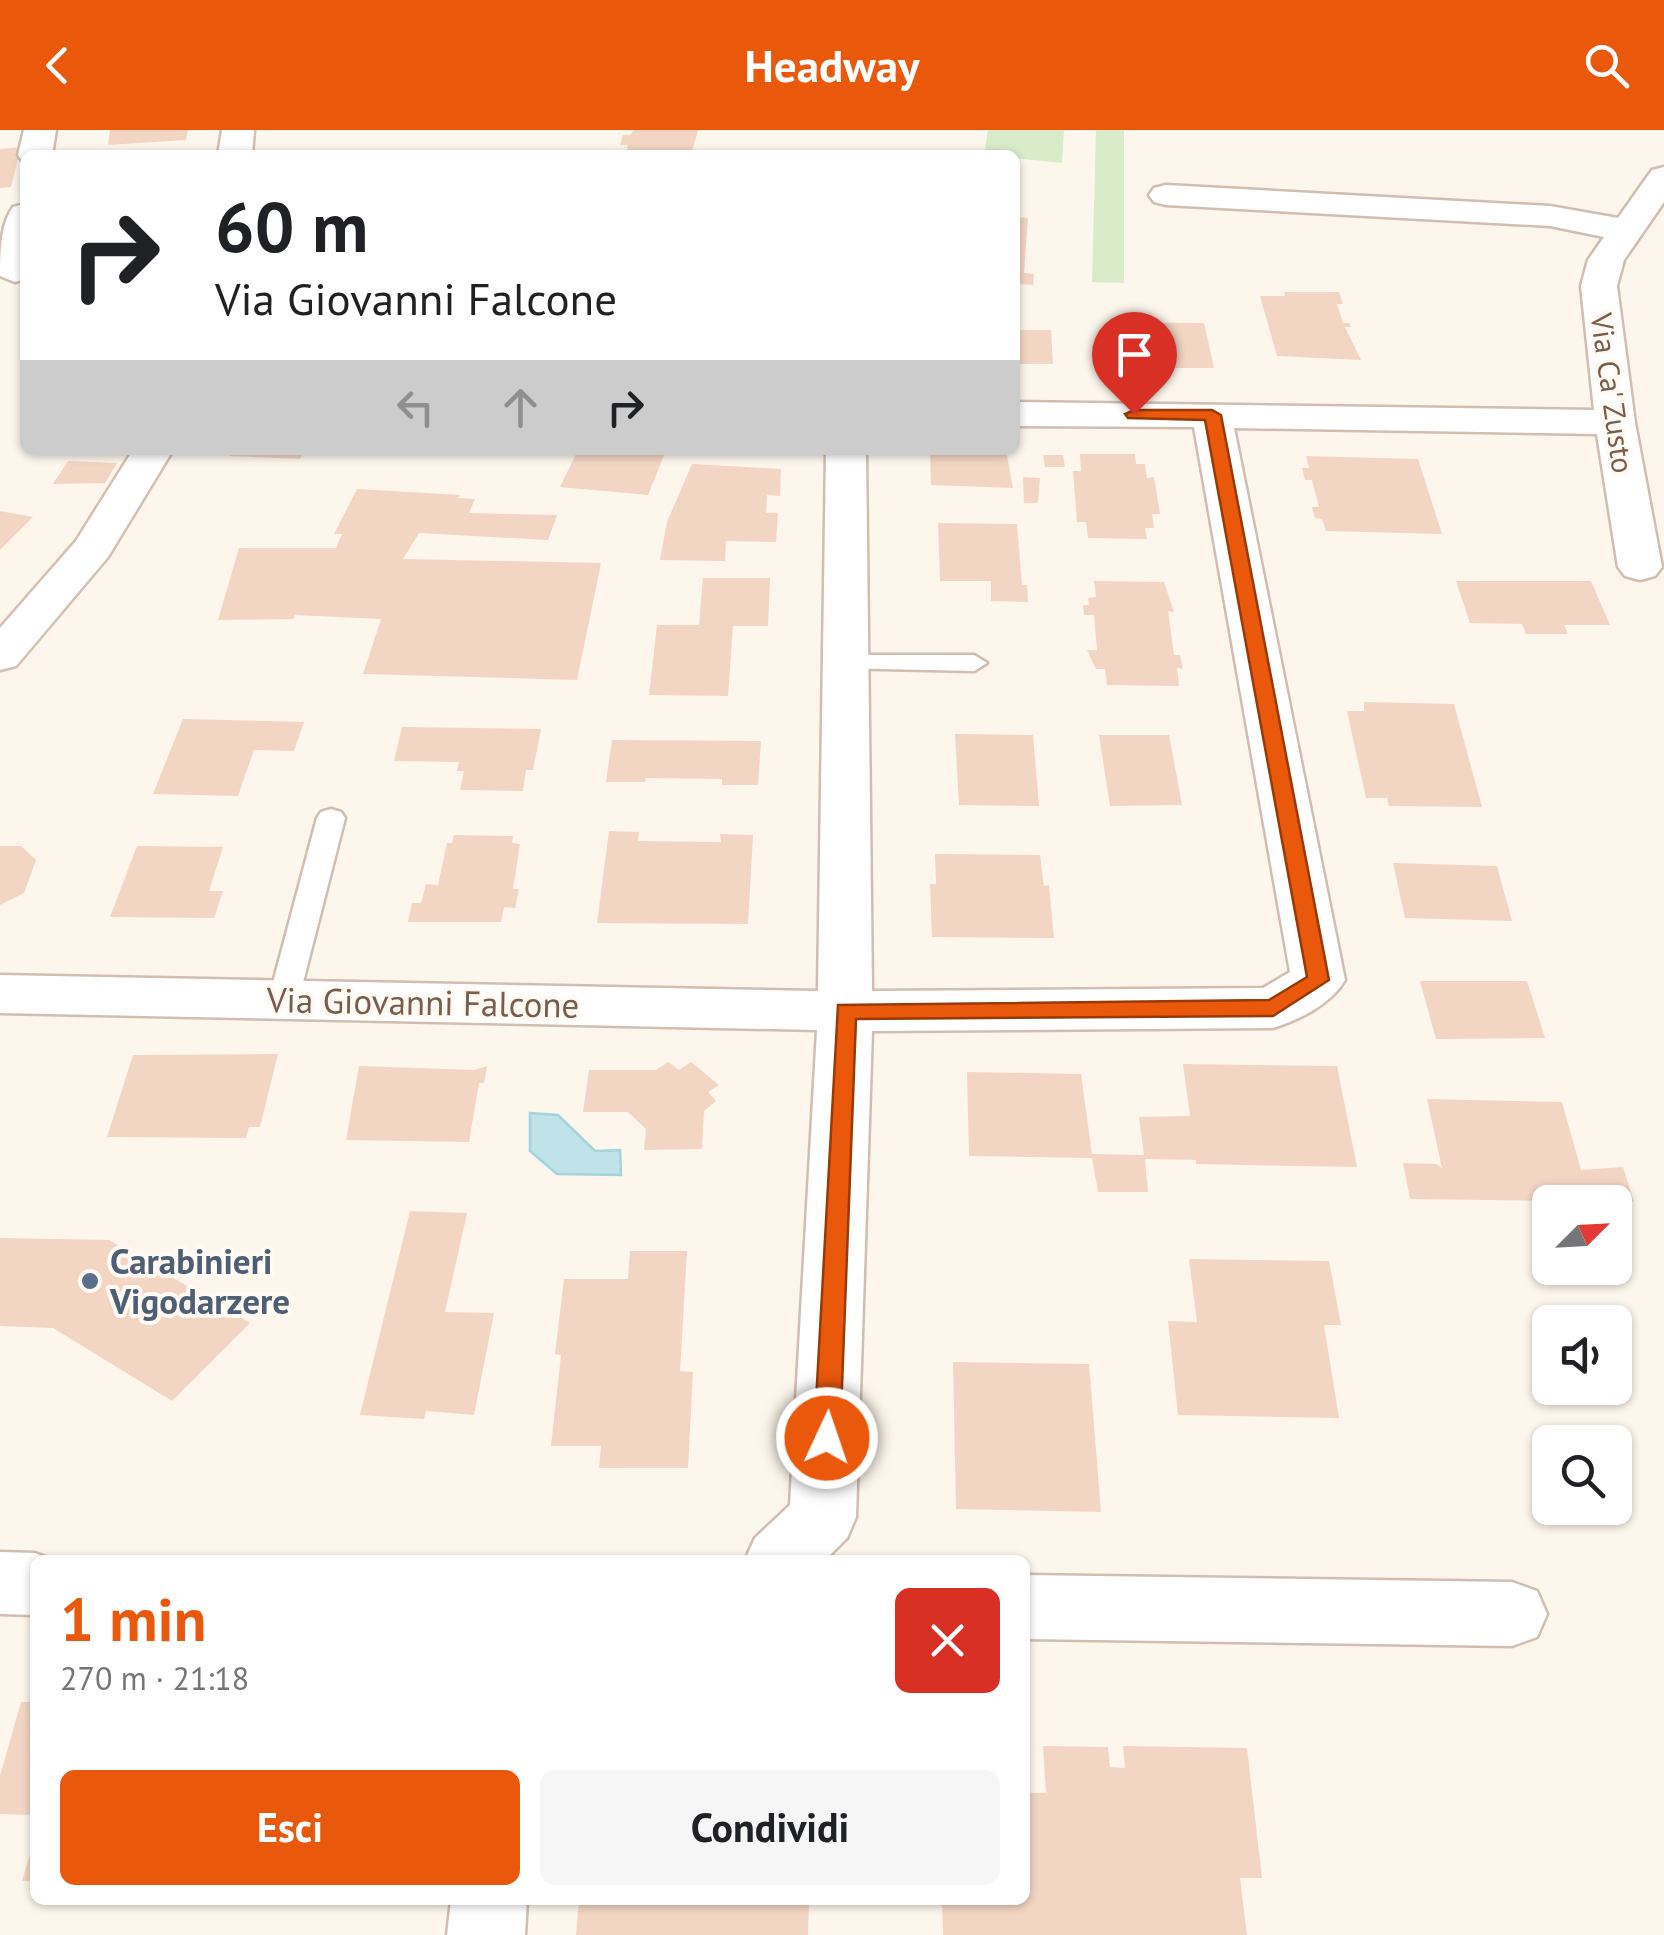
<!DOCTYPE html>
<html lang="it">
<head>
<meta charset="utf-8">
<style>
	:root { --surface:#fff; --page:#f6f6f6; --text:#202124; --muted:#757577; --accent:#ea580c }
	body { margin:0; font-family:"PT Sans",sans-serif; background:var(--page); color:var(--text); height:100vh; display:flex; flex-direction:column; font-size:38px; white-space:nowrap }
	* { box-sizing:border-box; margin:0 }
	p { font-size:32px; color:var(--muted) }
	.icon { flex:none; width:55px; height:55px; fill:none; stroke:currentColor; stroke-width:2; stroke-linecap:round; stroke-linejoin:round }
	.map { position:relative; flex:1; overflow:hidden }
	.details { position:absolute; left:30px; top:1425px; width:1000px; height:350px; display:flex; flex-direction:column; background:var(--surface); border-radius:15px; box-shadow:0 2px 8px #0004 }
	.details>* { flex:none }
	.guide { position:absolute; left:20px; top:20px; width:1000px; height:305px; border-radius:15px; box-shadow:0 2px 8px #0004; background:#fff; color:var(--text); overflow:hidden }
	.needle { width:65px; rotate:66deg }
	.tools { position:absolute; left:1532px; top:1055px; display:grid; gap:20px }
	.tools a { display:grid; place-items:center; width:100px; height:100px; border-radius:15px; background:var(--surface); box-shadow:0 2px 8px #0004; font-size:50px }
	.pin { position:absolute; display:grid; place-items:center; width:85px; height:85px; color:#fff; margin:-102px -42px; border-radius:50% 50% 50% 0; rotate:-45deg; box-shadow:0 0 10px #0007 }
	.pin .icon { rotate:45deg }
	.me { position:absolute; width:110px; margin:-55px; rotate:3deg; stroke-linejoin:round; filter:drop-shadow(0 0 8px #0008) }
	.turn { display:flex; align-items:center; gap:35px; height:210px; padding:0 30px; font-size:45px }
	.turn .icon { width:130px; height:130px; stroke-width:2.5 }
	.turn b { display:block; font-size:70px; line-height:85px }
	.lanes { display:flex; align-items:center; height:95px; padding:0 30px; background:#0003; justify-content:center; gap:50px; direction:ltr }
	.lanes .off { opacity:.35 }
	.round { display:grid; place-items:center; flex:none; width:105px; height:105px; border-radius:15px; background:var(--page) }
	.summary { display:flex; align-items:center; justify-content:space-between; height:170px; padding:0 30px }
	h1 { font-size:60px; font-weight:800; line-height:75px; color:var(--accent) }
	.cta { display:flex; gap:20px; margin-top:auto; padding:20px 30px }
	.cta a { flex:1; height:115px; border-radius:15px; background:var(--accent); color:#fff; font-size:40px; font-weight:800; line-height:115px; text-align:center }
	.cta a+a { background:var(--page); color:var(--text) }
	header { display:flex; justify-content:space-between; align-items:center; height:130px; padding:0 30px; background:var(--accent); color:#fff; font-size:45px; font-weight:800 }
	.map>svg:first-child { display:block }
</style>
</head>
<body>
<header><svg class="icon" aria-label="back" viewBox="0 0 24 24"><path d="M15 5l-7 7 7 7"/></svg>Headway<svg class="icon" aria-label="search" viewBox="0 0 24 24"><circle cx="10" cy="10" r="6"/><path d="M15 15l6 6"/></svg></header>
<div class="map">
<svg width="1664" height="1805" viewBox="0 0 1664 1805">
	<rect width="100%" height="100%" fill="#fdf6ec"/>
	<!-- green -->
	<g fill="#d8ecc9">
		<polygon points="988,0 1064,0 1062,33 984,25"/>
		<polygon points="1096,0 1124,0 1124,153 1092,152"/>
	</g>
	<!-- water -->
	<polygon fill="#bfe3e8" stroke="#a5d3da" stroke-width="2.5" points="530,983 558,985 595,1021 620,1020 621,1045 557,1044 530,1021"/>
	<!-- building -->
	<g fill="#f3d5c3">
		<polygon points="110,0 188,0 186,10 108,15"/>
		<polygon points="633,0 698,0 691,25 626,25 628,15 620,15 623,5 631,5"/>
		<polygon points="21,17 11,57 0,58 0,19"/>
		<polygon points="1015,87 1028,88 1024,143 1034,144 1033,155 1015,154"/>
		<polygon points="1284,162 1339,162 1343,174 1337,174 1343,193 1349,193 1351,197 1345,197 1361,230 1277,226 1260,166 1285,166"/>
		<polygon points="1106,192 1204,193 1214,238 1113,238"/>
		<polygon points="1015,200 1051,200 1053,234 1015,234"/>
		<polygon points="232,320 304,320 300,329 230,326"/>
		<polygon points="578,320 635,325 664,325 648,365 560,357"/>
		<polygon points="930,320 1006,320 1013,358 931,355"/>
		<polygon points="1080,324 1135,324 1136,334 1145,334 1147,348 1154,347 1160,384 1152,384 1154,398 1145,398 1147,409 1088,408 1086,392 1077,392 1073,341 1081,341"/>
		<polygon points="1043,325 1063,325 1065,337 1045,337"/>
		<polygon points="1306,326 1418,329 1442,404 1326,401 1322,389 1315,388 1312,377 1319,377 1312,350 1305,350 1302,338 1309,338"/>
		<polygon points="68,331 117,333 105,353 53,354"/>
		<polygon points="692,334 781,339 780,366 767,365 766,383 778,383 776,412 726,411 725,431 660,430 667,392"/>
		<polygon points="1023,347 1040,348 1038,373 1024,373"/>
		<polygon points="357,359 460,365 458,368 475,369 469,383 557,385 548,410 419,403 403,429 601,433 577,550 363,544 381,489 295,485 294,489 218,490 239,418 336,418 342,404 334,404"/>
		<polygon points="0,381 33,387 0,420"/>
		<polygon points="938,393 1017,394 1022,455 1027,455 1028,472 991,471 991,451 940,451"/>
		<polygon points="703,448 770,448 768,496 733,496 728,566 649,565 657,495 699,495"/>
		<polygon points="1094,451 1164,452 1174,482 1168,481 1174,525 1180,525 1183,539 1177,538 1179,556 1107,555 1105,539 1096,539 1087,520 1097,520 1094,485 1084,485 1083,475 1089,475 1088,468 1096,467"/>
		<polygon points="1456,451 1591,451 1610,495 1564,495 1568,504 1526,504 1522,494 1470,493"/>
		<polygon points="1364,572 1454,574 1482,677 1389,676 1387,668 1366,668 1347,581 1364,581"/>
		<polygon points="183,589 304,592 294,621 254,620 238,666 153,664"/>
		<polygon points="402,597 541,599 533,640 526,640 523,661 460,660 464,641 457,641 459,632 394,631"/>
		<polygon points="955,604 1033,605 1039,676 959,675"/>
		<polygon points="1099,605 1169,605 1182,675 1110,676"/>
		<polygon points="612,610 761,611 758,655 722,655 722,649 646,648 645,652 606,652"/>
		<polygon points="609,701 639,702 638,711 721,712 720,704 753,705 748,794 597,793"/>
		<polygon points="454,705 513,706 512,713 520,714 513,759 519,759 515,778 504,777 501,792 408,792 412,773 421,773 426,754 438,755 447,713 452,713"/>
		<polygon points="0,716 21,716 36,730 24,763 0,775"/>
		<polygon points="137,716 223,717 209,761 223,761 214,788 110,787"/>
		<polygon points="935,724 1040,725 1044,756 1049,755 1054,808 932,807 930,754 936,754"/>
		<polygon points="1393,733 1497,736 1512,791 1405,788"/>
		<polygon points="1420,851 1527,851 1545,908 1436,909"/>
		<polygon points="278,924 260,997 249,997 246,1008 107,1007 133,925"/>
		<polygon points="668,932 679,940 691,932 719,955 708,962 716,971 704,981 702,1019 644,1020 646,999 628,982 583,982 589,940 656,940"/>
		<polygon points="1183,934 1337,936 1357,1037 1196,1034 1196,1030 1145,1029 1148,1062 1098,1062 1092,1028 969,1026 967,942 1081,944 1092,1024 1144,1025 1139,987 1190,986"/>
		<polygon points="359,936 474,940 487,936 484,953 479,953 469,1012 346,1010"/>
		<polygon points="1427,969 1562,972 1581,1040 1623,1037 1634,1072 1410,1069 1403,1033 1437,1034 1442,1038"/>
		<polygon points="410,1081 467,1083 445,1182 494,1183 474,1285 426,1281 424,1289 360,1285"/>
		<polygon points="0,1108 109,1110 250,1193 172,1271 53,1198 0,1196"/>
		<polygon points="630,1121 687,1121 680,1241 693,1242 688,1338 599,1338 601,1316 551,1316 561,1225 555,1224 564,1149 628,1149"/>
		<polygon points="1189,1129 1329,1131 1341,1195 1324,1195 1339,1288 1178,1285 1168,1191 1197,1192"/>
		<polygon points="953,1232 1089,1234 1101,1382 956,1379"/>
		<polygon points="21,1572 35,1572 35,1685 0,1684 0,1646"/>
		<polygon points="1043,1616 1108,1617 1110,1637 1125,1638 1123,1616 1247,1618 1262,1748 1240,1748 1247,1805 943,1805 942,1770 1025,1770 1025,1663 1046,1663"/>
		<polygon points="34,1711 35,1751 22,1751"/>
		<polygon points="579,1770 809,1770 808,1805 576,1805"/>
	</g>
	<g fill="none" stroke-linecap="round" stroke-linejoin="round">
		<!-- service casing -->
		<g stroke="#d1beb0" stroke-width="5">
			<g id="service">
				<polygon points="846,525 974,525 987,533 974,541 837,538 833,533 837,528"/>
				<polygon points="331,679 341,682 345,688 299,868 294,876 284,879 274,876 269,868 317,688 321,682"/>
			</g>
		</g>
		<!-- minor casing -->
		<g stroke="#d1beb0" stroke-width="5">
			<g id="minor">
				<polygon points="24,0 56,0 52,25 25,25 23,32 18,25"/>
				<path d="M1664,37v35l-40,58 -7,26 18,137 27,144 -7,9 -15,4 -15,-4 -7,-9 -21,-133 -363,-6 111,552c-14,24 -46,40 -72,48l-401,3 -16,486 -9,21 -22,22h-80l10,-22 35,-33 27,-475 -817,-17v-38l818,16 8,-541h40l6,541 391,-3 27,-16 -96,-545 -179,-1v-24l579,8 -13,-124 7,-26 16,-23 -54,-11 -384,-21 -12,-3 -5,-7 5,-7 12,-3 384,21 68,12 34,-48z"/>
				<path d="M25,74v75l-10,3 -15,-6c0,-22 0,-51 13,-69z"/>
				<polygon points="0,1422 35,1423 54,1430 35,1430 35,1485 0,1484"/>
				<polygon points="1025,1445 1512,1452 1537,1461 1547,1484 1537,1507 1512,1516 1025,1509"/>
				<polygon points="451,1770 527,1770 525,1805 447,1805"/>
			</g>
		</g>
		<!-- secondary casing -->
		<g stroke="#d6c0b0" stroke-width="5">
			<g id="secondary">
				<polygon points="222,0 254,0 252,25 218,25"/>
				<polygon points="133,320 173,320 108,427 16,536 0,540 0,498 76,411"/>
			</g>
		</g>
		<!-- service -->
		<use href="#service" fill="#fff" fill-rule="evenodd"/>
		<!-- minor -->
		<use href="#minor" fill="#fff" fill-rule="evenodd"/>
		<!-- secondary -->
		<use href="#secondary" fill="#fff" fill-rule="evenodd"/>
	</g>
	<!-- route -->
	<polygon fill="#ea580c" stroke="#983908" stroke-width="2.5" points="1134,280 1212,280 1221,285 1329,850 1273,886 856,889 840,1308 837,1316 827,1319 817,1316 814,1308 838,875 1269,870 1307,847 1205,290 1128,288 1125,284"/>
	<!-- markers -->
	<circle fill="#5c6f8a" stroke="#fffaf3" stroke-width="4" cx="90" cy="1151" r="10"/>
	<g text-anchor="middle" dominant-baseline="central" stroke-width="8" stroke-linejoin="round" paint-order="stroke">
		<!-- far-street labels -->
		<g font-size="30" fill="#7a5c4d" stroke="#fffaf3">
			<text transform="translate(1613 263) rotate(82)">Via Ca' Zusto</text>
		</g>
		<!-- street labels -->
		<g font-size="35" fill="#7a5c4d" stroke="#fffaf3">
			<text transform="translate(423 872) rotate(1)">Via Giovanni Falcone</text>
		</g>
		<!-- service labels -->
		<g font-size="35" font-weight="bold" fill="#4e5e75" stroke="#fffaf3" text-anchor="start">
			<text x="110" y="1131">Carabinieri<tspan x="110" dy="40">Vigodarzere</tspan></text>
		</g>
	</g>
</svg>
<div class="tools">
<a><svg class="needle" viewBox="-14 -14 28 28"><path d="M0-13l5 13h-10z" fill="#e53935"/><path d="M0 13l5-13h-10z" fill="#757577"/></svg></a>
<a><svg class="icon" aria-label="sound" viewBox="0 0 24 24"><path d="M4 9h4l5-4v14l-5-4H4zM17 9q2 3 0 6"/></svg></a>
<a><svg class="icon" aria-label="search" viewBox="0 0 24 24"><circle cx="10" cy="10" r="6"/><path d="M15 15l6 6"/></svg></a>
</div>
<div class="pin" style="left:1134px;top:284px;background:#d93025"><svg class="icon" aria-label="arrive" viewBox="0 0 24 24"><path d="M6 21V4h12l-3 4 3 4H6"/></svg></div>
<svg class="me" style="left:827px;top:1308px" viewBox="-20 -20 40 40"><circle r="17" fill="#ea580c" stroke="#fff" stroke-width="3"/><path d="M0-11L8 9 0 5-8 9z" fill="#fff"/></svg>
<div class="guide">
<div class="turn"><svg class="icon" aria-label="right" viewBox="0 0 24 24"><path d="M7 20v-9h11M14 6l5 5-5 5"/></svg><div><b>60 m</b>Via Giovanni Falcone</div></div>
<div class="lanes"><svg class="icon off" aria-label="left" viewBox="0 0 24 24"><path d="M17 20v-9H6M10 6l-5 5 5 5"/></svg><svg class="icon off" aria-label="ahead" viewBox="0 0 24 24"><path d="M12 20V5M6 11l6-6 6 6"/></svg><svg class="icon" aria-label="right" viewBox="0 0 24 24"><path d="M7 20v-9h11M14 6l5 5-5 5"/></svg></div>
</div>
<section class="details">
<div class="summary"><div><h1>1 min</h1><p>270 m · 21:18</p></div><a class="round" style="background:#d93025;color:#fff"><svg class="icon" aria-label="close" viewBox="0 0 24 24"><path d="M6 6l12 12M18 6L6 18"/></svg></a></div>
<div class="cta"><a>Esci</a><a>Condividi</a></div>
</section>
</div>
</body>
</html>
